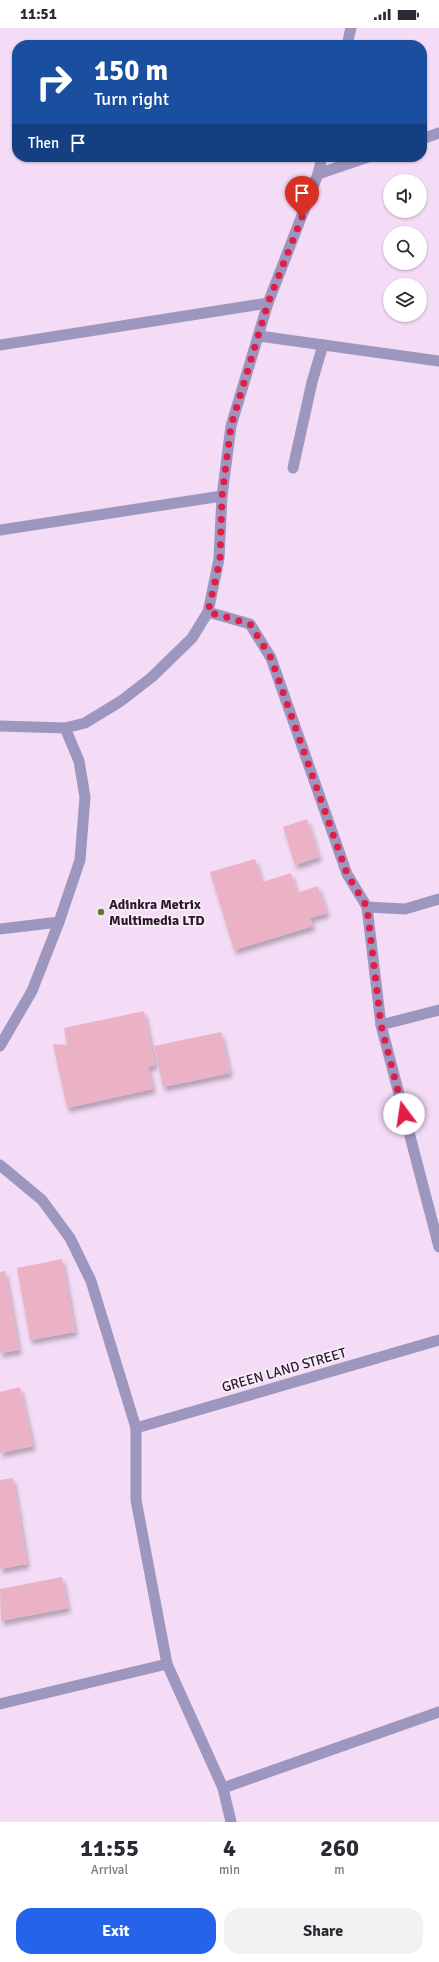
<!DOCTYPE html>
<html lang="en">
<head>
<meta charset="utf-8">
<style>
	:root { --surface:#fff; --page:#f2f2f3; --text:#2b2b33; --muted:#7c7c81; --accent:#2563eb }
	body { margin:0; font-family:Signika,sans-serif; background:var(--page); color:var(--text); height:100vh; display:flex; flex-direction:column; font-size:15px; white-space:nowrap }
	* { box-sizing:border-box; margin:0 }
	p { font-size:13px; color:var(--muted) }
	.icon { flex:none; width:22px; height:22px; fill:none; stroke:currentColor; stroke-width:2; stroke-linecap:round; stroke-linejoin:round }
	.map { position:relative; height:1794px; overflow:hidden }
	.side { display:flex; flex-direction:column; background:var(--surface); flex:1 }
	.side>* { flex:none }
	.guide { position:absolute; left:12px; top:12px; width:415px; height:122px; border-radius:16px; box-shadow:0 1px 3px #0004; background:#1a4fa0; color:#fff; overflow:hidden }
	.buttons { position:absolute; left:383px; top:146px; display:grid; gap:8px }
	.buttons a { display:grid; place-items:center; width:44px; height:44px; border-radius:50%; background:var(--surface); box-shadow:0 1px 3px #0004; font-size:20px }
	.pin { position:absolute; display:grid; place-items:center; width:34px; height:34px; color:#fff; margin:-41px -17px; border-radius:50% 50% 50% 0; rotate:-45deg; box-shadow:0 0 4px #0007 }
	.pin .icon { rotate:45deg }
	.me { position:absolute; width:44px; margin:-22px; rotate:346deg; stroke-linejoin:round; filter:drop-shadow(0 0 3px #0008) }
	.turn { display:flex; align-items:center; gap:14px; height:84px; padding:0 16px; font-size:18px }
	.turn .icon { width:52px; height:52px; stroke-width:2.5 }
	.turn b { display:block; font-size:28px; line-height:34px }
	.then { display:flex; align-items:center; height:38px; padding:0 16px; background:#0003; gap:8px; font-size:15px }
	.eta { display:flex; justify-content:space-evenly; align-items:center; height:68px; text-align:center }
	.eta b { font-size:24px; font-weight:700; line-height:28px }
	.cta { display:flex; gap:8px; margin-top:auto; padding:8px 16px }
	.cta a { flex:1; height:46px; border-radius:16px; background:var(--accent); color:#fff; font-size:16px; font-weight:700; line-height:46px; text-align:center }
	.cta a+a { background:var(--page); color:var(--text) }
	.status { display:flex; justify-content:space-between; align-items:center; height:28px; padding:0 20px; background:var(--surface); direction:ltr }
	.status svg { height:11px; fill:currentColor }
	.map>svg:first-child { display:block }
</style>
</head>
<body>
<div class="status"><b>11:51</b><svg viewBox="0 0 49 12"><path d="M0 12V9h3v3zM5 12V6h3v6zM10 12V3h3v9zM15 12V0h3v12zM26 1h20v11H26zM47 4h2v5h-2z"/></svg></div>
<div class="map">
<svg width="439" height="1794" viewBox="0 0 439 1794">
	<defs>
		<filter id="shadow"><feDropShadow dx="2.5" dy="4.5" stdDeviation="2" flood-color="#0004"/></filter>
	</defs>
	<rect width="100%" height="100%" fill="#f4dbf6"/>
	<!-- building -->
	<g fill="#ebb2c6" filter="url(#shadow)">
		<polygon points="307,791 319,829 295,837 283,799"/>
		<polygon points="255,831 262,854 291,845 297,865 318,858 327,885 310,890 313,898 234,922 210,844"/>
		<polygon points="144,983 155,1037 148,1039 153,1061 67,1080 53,1016 67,1017 64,1000"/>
		<polygon points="221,1004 230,1045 163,1059 154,1018"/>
		<polygon points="62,1231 75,1304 30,1312 17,1240"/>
		<polygon points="5,1243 19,1322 0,1325 0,1244"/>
		<polygon points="20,1359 33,1418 0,1425 0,1364"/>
		<polygon points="13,1450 27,1536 0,1541 0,1452"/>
		<polygon points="62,1549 68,1580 1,1593 0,1561"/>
	</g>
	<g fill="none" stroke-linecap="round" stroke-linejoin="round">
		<!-- service -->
		<g stroke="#9d97bf" stroke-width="11">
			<polyline points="259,308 439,333"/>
			<polyline points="293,440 312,354 323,317"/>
		</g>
		<!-- minor -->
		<g stroke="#9d97bf" stroke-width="11">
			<polyline points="422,111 439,105"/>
			<polyline points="318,146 368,129"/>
			<polyline points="0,317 268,275"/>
			<polyline points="0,502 222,468"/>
			<polyline points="208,584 250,596 271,630 347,846 367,879 381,997 439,1219"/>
			<polyline points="367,879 405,881 439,871"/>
			<polyline points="0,901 59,894"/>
			<polyline points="381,997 439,982"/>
			<polyline points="0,1018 32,963 59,894 80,832 85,769 79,733 65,700"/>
			<polyline points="0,1137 42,1172 70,1210 91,1253 136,1400 136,1472 167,1636 223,1760 231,1794"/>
			<polyline points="136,1400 439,1312"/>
			<polyline points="0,1676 167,1636"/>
			<polyline points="223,1760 439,1684"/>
		</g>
		<!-- tertiary -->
		<g stroke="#9d97bf" stroke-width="11">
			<polyline points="347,17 351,0"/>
			<polyline points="0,698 65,700 85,695 121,673 152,649 192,610 208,584 219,531 222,468 231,398 268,275 318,146 322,129"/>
		</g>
	</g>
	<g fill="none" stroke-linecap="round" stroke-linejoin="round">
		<!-- route -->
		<polyline stroke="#e11d48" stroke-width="7" stroke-dasharray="0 12.6" points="302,189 268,275 231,398 222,468 220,532 208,584 250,596 271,630 347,846 367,879 381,997 404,1086"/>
	</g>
	<!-- markers -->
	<circle fill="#5f7728" stroke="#fbecfc" stroke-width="1.5" cx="101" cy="884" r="4"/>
	<g text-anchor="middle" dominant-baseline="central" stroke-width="3.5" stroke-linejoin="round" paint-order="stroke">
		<!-- poi labels -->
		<g font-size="14" font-weight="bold" fill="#251c26" stroke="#fbecfc" text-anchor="start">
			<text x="109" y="876">Adinkra Metrix<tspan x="109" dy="16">Multimedia LTD</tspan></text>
		</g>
		<!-- street labels -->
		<g font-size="14" fill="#251c26" stroke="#fbecfc">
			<text transform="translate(284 1342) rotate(-16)">GREEN LAND STREET</text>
		</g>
	</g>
</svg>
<div class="buttons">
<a><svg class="icon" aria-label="sound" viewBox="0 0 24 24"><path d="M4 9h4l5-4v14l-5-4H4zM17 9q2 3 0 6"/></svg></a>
<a><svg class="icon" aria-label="search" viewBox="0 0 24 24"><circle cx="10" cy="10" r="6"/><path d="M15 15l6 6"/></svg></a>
<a><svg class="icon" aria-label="layers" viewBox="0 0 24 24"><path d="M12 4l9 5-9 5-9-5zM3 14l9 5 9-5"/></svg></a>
</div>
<div class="pin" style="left:302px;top:189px;background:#d93025"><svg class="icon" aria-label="arrive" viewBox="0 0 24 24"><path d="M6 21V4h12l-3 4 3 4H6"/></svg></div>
<svg class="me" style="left:404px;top:1086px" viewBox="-20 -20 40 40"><circle r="19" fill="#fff"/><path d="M0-13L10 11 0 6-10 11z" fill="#e11d48"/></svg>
<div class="guide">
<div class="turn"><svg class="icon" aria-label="right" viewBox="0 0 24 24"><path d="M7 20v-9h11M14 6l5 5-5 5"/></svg><div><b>150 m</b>Turn right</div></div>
<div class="then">Then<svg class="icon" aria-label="arrive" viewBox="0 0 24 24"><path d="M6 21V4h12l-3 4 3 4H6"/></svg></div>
</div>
</div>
<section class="side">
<div class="eta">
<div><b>11:55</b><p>Arrival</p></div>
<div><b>4</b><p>min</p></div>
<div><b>260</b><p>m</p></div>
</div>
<div class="cta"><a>Exit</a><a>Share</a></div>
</section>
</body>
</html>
